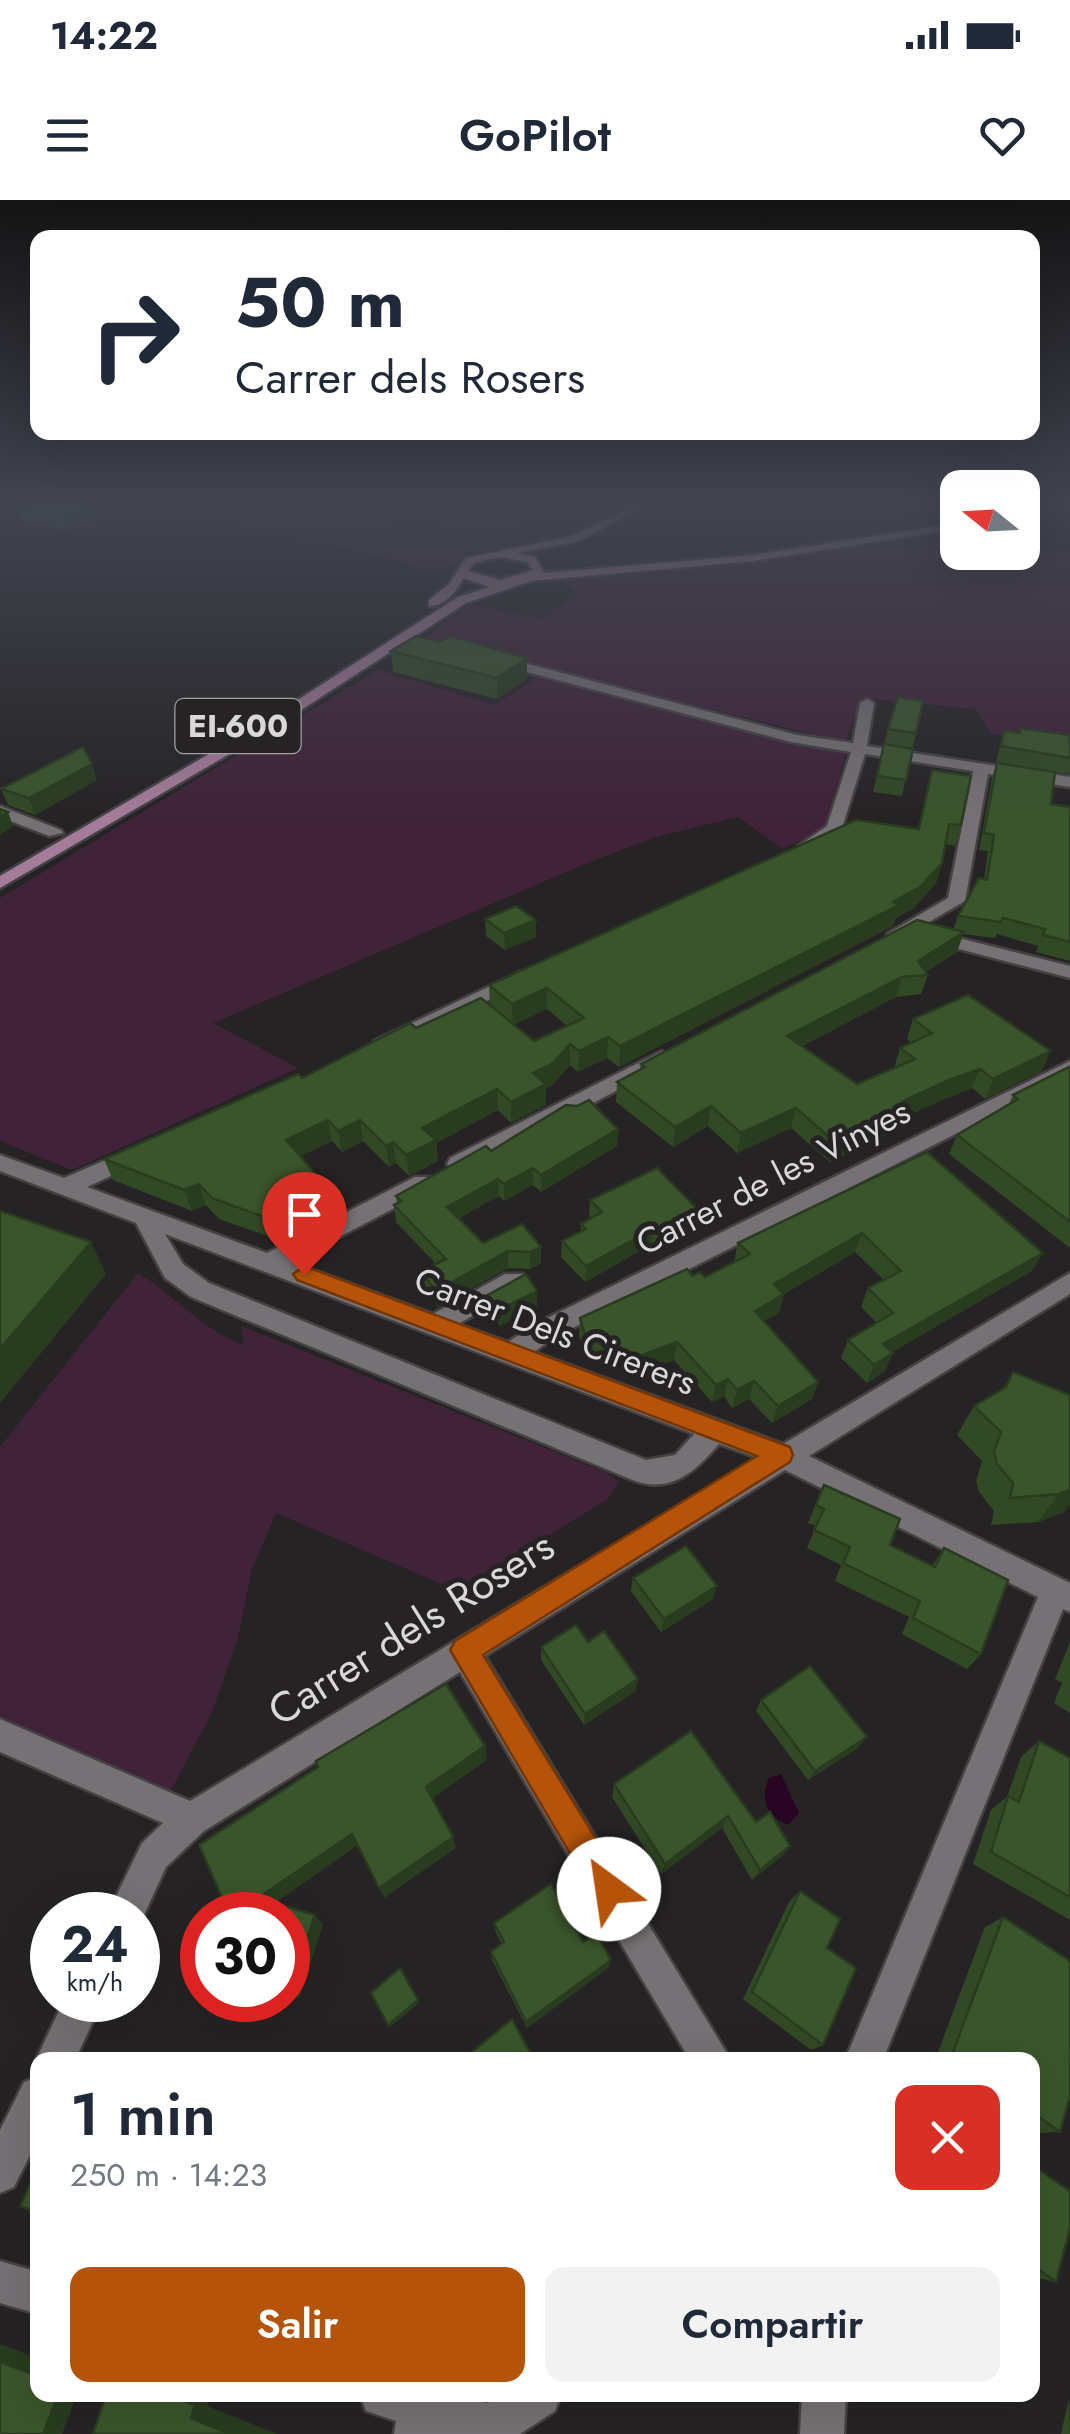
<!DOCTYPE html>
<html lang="es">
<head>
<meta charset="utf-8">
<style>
	:root { --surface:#fff; --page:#f2f2f3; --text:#1f2937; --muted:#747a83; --accent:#b45309 }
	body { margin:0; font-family:Jost,sans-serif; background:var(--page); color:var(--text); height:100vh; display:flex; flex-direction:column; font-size:38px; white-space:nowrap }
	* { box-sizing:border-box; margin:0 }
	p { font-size:32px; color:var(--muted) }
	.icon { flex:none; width:55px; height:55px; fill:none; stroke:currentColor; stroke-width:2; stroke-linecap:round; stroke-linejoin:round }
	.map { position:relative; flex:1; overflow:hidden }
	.drawer { position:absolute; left:30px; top:1852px; width:1010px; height:350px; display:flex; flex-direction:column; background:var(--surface); border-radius:20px; box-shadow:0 10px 40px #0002 }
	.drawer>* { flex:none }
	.guide { position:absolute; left:30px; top:30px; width:1010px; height:210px; border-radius:20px; box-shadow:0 10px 40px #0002; background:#fff; color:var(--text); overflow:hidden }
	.needle { width:65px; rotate:288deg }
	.buttons { position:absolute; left:940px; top:270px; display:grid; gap:20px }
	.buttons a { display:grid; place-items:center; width:100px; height:100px; border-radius:20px; background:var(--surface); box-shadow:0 10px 40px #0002; font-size:50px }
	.speed { position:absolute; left:30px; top:1692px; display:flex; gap:20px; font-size:50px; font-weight:700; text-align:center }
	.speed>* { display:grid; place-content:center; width:130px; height:130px; border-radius:50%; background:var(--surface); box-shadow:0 10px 40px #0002; line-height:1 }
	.speed small { font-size:25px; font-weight:400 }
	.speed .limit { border:15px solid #d22; background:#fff; color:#111 }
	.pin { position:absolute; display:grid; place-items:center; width:85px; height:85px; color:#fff; margin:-102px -42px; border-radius:50% 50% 50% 0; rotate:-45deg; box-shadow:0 0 10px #0007 }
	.pin .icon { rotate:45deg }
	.me { position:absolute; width:110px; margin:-55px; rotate:329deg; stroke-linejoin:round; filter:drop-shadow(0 0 8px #0008) }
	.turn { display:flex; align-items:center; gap:35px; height:210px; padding:0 40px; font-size:45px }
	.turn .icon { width:130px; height:130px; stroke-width:2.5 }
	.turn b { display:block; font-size:70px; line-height:85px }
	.round { display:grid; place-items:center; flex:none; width:105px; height:105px; border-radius:20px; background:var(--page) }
	.summary { display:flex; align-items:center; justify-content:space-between; height:170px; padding:0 40px }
	h1 { font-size:60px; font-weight:600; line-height:75px }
	.primary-button { display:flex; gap:20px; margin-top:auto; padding:20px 40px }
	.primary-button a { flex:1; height:115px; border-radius:20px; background:var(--accent); color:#fff; font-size:40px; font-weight:600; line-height:115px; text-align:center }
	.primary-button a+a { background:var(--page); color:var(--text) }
	.status { display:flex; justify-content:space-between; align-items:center; height:70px; padding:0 50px; background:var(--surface); direction:ltr }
	.status svg { height:28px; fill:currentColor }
	header { display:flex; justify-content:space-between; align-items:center; height:130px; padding:0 40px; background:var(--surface); font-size:45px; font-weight:600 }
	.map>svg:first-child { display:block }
</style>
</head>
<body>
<div class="status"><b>14:22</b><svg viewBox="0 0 49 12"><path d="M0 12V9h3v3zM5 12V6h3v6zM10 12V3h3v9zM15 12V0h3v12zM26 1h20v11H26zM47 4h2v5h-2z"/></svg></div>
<header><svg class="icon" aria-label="menu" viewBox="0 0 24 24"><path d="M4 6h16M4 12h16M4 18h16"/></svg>GoPilot<svg class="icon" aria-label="heart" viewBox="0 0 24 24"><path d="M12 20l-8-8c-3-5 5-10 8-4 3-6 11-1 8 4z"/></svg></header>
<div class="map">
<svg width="1070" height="2234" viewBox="0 0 1070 2234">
	<rect width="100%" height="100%" fill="#262325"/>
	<!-- green -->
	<g fill="#402339">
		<polygon points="169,306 359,306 345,314 428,333 466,314 565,335 466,354 446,369 436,370"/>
		<polygon points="957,332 958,352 1022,352 1023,346 1070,353 1070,545 991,534 976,509 862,498 845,542 423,438 471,404 540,419 578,396 563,381 761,363"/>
		<polygon points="378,470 495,505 539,476 846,553 824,629 783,649 738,617 656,637 590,662 213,823 298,868 72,970 0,941 0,698"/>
		<path d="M138,1073c38,23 64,57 106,72l-3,-19 364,146 14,10 -11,17 -150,92 -182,-78 -24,56 -14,69 -26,74 -57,109 -155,-71v-303z"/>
	</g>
	<!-- water -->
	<path fill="#280522" d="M781,1574l18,39 -11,12c-21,-9 -29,-25 -19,-47z"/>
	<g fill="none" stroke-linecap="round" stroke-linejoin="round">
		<!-- minor casing -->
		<g stroke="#444143" stroke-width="5">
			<g id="minor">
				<polygon points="494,455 797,535 853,543 860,503 867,499 874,503 867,546 1070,577 1070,587 988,574 965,701 893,743 887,742 887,734 948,698 973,571 865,554 842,628 806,651 798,646 827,626 851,552 791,542 489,462 489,456"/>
				<polygon points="0,606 61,630 63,633 49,636 0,617"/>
				<polygon points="927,730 1070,766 1070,778 921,739 921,731"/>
				<polygon points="520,772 529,778 527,782 391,845 384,847 374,841"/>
				<polygon points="662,851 672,858 669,863 466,970 458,972 447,964 450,958"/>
				<path d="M1070,861v15l-515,261 -21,15 249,92 287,-171v21l-261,162 261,127v29l-7,-3 -180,451h-38l193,-463 -253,-127 -300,186 246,404h-41l-230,-388 -256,159 -38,36 -28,61v-13h-31l35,-72 21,-20 -163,-71v-33l190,82 568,-343 -39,-14c-22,25 -46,50 -84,37l-444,-184 -26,-19 -29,-55 -136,-52v-16l64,23 67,-29h16l3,5 -3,5 -60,28 180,66 148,-76h16l3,6 -3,6 -140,73 142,52 72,-40h18l3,7 -3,7 -65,36 50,18 29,-19zM165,1034l529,200 -19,21 -29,5 -437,-177 -26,-19z"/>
				<polygon points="64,1800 103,1800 75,1860 38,1860 38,1864 36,1860"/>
				<polygon points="38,1877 38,1939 14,1987 0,1993 0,1930 24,1882"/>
				<polygon points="0,2061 38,2072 38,2114 0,2103"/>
				<polygon points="360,2195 458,2195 487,2203 500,2195 561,2195 555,2211 520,2234 394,2234 396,2221 366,2211"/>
				<polygon points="802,2195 846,2195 844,2234 800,2234"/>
			</g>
		</g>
		<!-- major casing -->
		<g stroke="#444143" stroke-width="5">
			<g id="major">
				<path d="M633,306h13l-67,35 -61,12 17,4 9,16 210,-18 204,-32v6l-204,32 -223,20 -65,22 -199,129 -267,156v-12l257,-150 201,-129 32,-10 -27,-9c-5,13 -20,29 -34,28v-6l20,-16 17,-26 106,-22zM500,357l27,5 6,8 -32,10 -33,-9 6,-8z"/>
				<polygon points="1022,306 1039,306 1022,312"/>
			</g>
		</g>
		<!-- minor -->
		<use href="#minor" fill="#767174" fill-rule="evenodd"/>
		<!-- major -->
		<use href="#major" fill="#a47c9a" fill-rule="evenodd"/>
	</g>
	<!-- wall -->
	<g fill="#324926" fill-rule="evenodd">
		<polygon points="17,306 101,318 67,331 21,320"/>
		<polygon points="440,442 527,458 527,479 497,499 393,472 391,451"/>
		<polygon points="1020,528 1070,535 1070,574 1055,572 1051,604 1070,607 1070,761 1036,752 1038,746 997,734 995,738 963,734 957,752 926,772 928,775 921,794 896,797 802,846 857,884 894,868 900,848 912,843 907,839 913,819 1042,871 985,899 972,888 942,900 907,916 903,927 830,962 791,928 737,953 708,926 673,947 616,902 617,882 640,869 641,864 953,730 958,716 984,679 988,651 979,650 992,578 997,563 1036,569 996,562 1004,531 1018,533"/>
		<polygon points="888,529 916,533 902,596 873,592"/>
		<path d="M932,570l29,55 -6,21 -10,-2 -3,19 -6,20 -22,25 -18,10 -3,8 -274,141 -12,-9 -29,14 -8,-7 -18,20 -6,3v17l-35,18 -13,-13 -62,33 2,18 -29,15 -13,-13 -7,4 -26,-26 -21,11 -10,-11 -32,15 27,31 5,21 -59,30 -54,-19 -13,-14 -14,6 -79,-31 -9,-21 198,-81 114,-50 74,-22 -1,-21 429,-156zM547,809l20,17 -33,15 -21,-16z"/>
		<polygon points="97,580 35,615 8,605 1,589"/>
		<polygon points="485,719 536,737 505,750 486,736"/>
		<polygon points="1070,867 1070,1048 949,954 957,935 1009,904 1013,895"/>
		<polygon points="618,929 617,946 541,992 533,985 504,1001 499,996 458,1018 483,1043 522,1024 541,1063 530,1069 508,1068 438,1107 423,1087 421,1071 436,1064 396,1022 394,1005 397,1003 396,996 491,951"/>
		<polygon points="927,952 1032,1071 892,1152 885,1171 867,1183 841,1158 848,1140 877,1123 861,1107 868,1088 884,1080 855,1052 784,1094 779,1113 764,1121 818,1182 812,1199 772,1223 749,1199 732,1208 724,1196 712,1202 674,1160 638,1174 595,1160 584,1153 579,1136 580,1118 693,1076 705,1077 734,1062 738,1043"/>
		<polygon points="590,1000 700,1012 697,1028 656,1049 652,1044 585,1082 561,1057 562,1041 581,1031 581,1024 591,1018 589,1016"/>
		<polygon points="537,1091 537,1107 500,1126 489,1111 488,1095"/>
		<polygon points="1013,1172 1070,1195 1070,1304 1064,1312 1038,1322 991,1325 994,1311 979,1292 976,1281 982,1261 957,1235 974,1206 1003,1188"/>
		<polygon points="824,1285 890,1345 932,1366 944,1348 981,1454 967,1469 902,1434 909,1417 835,1381 841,1365 807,1348 816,1326 808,1323"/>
		<polygon points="633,1378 713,1399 661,1432 631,1391"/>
		<polygon points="588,1442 636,1491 584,1525 541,1460 541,1447"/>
		<polygon points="1070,1442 1070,1513 1054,1503 1062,1483 1055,1479"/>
		<polygon points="761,1500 858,1548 808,1580 756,1511"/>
		<polygon points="1039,1541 1070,1558 1070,1720 973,1664 991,1610 1007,1597 1021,1557"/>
		<polygon points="614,1584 756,1622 790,1646 781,1657 752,1680 722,1628 661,1674 612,1597"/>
		<polygon points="800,1691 827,1748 823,1845 811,1850 743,1799 789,1702"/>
		<polygon points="1003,1717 1060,1932 1037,1933 1032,1930 1032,1860 935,1860 985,1727"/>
		<polygon points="494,1723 583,1742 611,1760 608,1768 527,1828 492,1760 491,1752 502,1744 496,1733"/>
		<polygon points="225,1800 281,1800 278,1810 265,1806 262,1814 236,1806"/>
		<polygon points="1032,1965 1056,2082 1032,2077"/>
		<polygon points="1069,2198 1070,2234 1061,2234"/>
	</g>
	<!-- shaded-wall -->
	<g fill="#293c1f">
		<polygon points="94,306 98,306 101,318 67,331 63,318"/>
		<polygon points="527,458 527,479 497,499 497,478"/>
		<polygon points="92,564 97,580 35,615 29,598"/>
		<polygon points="8,612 13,626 0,635 0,617"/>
		<polygon points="942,663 936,683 914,708 896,718 893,726 619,867 620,846 893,702"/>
		<polygon points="536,720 536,737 505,750 504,733"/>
		<polygon points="964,732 957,752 920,775 918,761"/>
		<polygon points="902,777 896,797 783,855 787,836"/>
		<polygon points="547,788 547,809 513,825 512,804"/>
		<polygon points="608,837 607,858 578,872 579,851"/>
		<polygon points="570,844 570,865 552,885 546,888 546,905 511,923 511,902 533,873"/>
		<polygon points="1051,851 1042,871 985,899 993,879"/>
		<polygon points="980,869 972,888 942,900 907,916 903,927 830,962 836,943 903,901 949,880"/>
		<polygon points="497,889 498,910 436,943 438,961 409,976 406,955 422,928"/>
		<polygon points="711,906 708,926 673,947 675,927"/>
		<polygon points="796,908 791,928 737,953 741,933"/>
		<polygon points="328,920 332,941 291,961 286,940"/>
		<polygon points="360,920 363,941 342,952 338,931"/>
		<polygon points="618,929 617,946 541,992 541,975"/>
		<polygon points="393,942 396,963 389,967 386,946"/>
		<polygon points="533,968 533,985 504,1001 504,984"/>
		<polygon points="498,979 499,996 449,1024 447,1007"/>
		<polygon points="199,984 206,1005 192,1011 184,990"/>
		<polygon points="327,987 332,1008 273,1038 267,1018"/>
		<polygon points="700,1012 697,1028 656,1049 659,1032"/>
		<polygon points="654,1028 652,1044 585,1082 586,1066"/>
		<polygon points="862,1033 855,1052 769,1102 774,1084"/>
		<polygon points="91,1042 106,1074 0,1203 0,1149"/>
		<polygon points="541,1047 541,1063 530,1069 530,1052"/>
		<polygon points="508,1051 508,1068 438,1107 436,1091"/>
		<polygon points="1043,1053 1032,1071 875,1162 883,1144"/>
		<polygon points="537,1091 537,1107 500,1126 499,1110"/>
		<polygon points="784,1094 779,1113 750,1129 755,1111"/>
		<polygon points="677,1142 674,1160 638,1174 640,1156"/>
		<polygon points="893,1153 885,1171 867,1183 874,1165"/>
		<polygon points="728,1179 724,1196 712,1202 716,1185"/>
		<polygon points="754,1181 749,1199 732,1208 737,1190"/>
		<polygon points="818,1182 812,1199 772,1223 778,1206"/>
		<polygon points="1070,1290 1070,1304 1064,1312 1038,1322 1059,1294"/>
		<polygon points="717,1386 713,1399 661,1432 664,1419"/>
		<polygon points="638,1479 636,1491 584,1525 585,1514"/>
		<polygon points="867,1537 858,1548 808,1580 815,1571"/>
		<polygon points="485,1546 487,1560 430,1600 426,1587"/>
		<polygon points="728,1616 722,1628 661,1674 665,1664"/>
		<polygon points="352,1634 358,1645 268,1708 258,1698"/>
		<polygon points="453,1637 456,1648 384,1698 379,1688"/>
		<polygon points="790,1646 781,1657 752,1680 760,1670"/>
		<polygon points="315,1715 323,1725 299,1798 289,1792"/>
		<polygon points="611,1760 608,1768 527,1828 526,1822"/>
		<polygon points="402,1771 419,1803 390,1827 388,1825"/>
		<polygon points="254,1800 265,1806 262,1814 251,1808"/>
		<polygon points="269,1800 281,1800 278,1810 268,1804"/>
		<polygon points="0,2144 38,2158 38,2176 0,2162"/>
		<polygon points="58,2195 77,2195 62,2234 43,2234"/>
		<polygon points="168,2195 211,2195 207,2206 277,2234 230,2234 191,2218"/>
	</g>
	<!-- building -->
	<g fill="#3a552c" stroke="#293c1f" stroke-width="2.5">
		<polygon points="17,306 94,306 63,318"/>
		<polygon points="416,436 440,442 450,436 527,458 497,478 391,451"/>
		<polygon points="898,497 923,501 916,533 888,529"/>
		<polygon points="1020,528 1070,535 1070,558 1001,546 1004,531 1020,533"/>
		<polygon points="884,544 913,549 906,580 877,576"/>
		<polygon points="83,547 92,564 29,598 1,589"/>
		<polygon points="997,563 1055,572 1051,604 1070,607 1070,742 1043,735 1045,729 1003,718 1001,722 958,716 979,678 987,680 994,635 984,633"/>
		<polygon points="932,570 971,576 961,625 949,624 942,663 920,687 893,702 899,705 620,846 608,837 579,851 570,844 552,864 533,873 546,884 511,902 497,889 422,928 436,940 406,955 393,942 386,946 360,920 338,931 328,920 286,940 327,987 267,1018 212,998 199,984 184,990 104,959 298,874 302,878 410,823 416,828 481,798 534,841 584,818 547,788 512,804 489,785 856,620 919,629"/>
		<polygon points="0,609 8,612 0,617"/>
		<polygon points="516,706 536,720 504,733 485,719"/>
		<polygon points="917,720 964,732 918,761 928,775 902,777 787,836 857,884 915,859 900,848 932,833 913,819 968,795 1051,851 993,879 980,869 949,880 903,901 910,907 836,943 796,908 741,933 711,906 675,927 617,882 645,867 641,864"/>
		<polygon points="1069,867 1070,867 1070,1022 957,935 1018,899 1013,895"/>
		<polygon points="589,900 618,929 541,975 533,968 504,984 498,979 447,1007 483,1043 522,1024 541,1047 530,1052 508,1051 436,1091 421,1071 446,1059 394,1005 401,1001 396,996 486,946 491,951 566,905 577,906"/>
		<polygon points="927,952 1043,1053 883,1144 893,1153 874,1165 848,1140 893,1113 868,1088 901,1071 862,1033 774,1084 784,1094 755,1111 818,1182 778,1206 754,1181 737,1190 728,1179 716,1185 677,1142 640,1156 596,1142 585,1135 580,1118 687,1069 693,1076 700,1072 705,1077 750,1054 738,1043"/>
		<polygon points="657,968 700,1012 659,1032 654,1028 586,1066 562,1041 586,1029 581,1024 602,1012 590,1000"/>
		<polygon points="0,1011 91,1042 0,1149"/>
		<polygon points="526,1074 537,1091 499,1110 488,1095"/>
		<polygon points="1013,1172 1070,1195 1070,1290 1059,1294 1010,1298 1013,1283 997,1264 994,1252 1001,1232 974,1206 1006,1187"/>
		<polygon points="824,1285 900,1319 890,1345 935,1367 944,1348 1008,1380 981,1454 913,1418 920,1401 843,1363 850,1347 814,1330 824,1309 816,1305"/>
		<polygon points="686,1346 717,1386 664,1419 633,1378"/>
		<polygon points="576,1425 588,1442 604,1431 638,1479 585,1514 541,1447"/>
		<polygon points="810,1466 867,1537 815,1571 761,1500"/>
		<polygon points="446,1484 485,1546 426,1587 453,1637 379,1688 352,1634 258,1698 315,1715 289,1792 288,1791 288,1715 214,1715 221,1695 199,1645 318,1567 316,1561"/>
		<polygon points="691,1531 756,1622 770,1612 790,1646 760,1670 728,1616 665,1664 614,1584"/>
		<polygon points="1039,1541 1070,1558 1070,1697 991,1652 1008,1596 1019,1602"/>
		<polygon points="551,1684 583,1742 596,1733 611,1760 526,1822 491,1752 504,1742 494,1723"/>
		<polygon points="800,1691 840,1719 827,1748 856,1768 823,1845 752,1792"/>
		<polygon points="1003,1717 1070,1761 1070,1896 1060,1932 1032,1912 1032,1860 958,1860 952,1855"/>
		<polygon points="202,1744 202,1776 191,1772"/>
		<polygon points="400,1768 418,1800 388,1825 371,1793"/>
		<polygon points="226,1800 254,1800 251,1808"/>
		<polygon points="512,1819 534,1860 469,1860 467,1856"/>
		<polygon points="1032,1965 1070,1991 1070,2028 1056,2082 1032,2065"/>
		<polygon points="38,1966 38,2013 20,2006"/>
		<polygon points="0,2162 38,2176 38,2195 58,2195 43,2234 0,2234"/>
		<polygon points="106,2195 168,2195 195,2205 191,2218 230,2234 93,2234"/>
	</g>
	<!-- sky -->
	<linearGradient id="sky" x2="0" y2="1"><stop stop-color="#151314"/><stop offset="0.49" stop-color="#414551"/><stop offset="1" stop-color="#414551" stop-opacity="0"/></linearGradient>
	<rect width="1070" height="619" fill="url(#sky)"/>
	<!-- route -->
	<polygon fill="#b45309" stroke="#753606" stroke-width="2.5" points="304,1066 790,1247 793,1255 790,1262 483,1455 620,1678 625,1689 620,1701 609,1705 598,1701 450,1450 455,1441 757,1256 297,1080 293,1074"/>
	<g text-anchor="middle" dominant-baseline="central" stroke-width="10" stroke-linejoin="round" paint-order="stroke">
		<!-- shield labels -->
		<rect fill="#262325" stroke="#a3a1a2" stroke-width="2.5" x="175.5" y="499" width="125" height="54" rx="8"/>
		<g font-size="32" font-weight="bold" fill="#d9d7d8">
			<text x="238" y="526">EI-600</text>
		</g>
		<!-- street labels -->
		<g font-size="35" fill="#d9d7d8" stroke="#262325">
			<text transform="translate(773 977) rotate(-27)">Carrer de les Vinyes</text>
			<text transform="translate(555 1131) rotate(21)">Carrer Dels Cirerers</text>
		</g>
		<!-- near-street labels -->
		<g font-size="42" fill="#d9d7d8" stroke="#262325">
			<text transform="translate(411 1428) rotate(-32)">Carrer dels Rosers</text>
		</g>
	</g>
</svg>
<div class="buttons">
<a><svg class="needle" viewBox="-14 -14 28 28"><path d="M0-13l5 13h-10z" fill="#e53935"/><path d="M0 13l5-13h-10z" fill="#747a83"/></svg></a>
</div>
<div class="speed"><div>24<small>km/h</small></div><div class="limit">30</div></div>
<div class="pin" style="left:304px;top:1074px;background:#d93025"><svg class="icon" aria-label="arrive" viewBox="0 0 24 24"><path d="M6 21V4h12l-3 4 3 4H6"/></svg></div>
<svg class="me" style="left:609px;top:1689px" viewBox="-20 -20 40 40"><circle r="19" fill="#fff"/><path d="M0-13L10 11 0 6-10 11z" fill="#b45309"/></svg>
<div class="guide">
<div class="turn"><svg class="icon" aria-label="right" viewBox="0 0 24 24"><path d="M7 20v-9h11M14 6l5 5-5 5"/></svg><div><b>50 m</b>Carrer dels Rosers</div></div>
</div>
<section class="drawer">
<div class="summary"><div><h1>1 min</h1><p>250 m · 14:23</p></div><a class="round" style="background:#d93025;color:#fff"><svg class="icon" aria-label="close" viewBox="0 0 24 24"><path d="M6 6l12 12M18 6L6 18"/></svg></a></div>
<div class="primary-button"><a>Salir</a><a>Compartir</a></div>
</section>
</div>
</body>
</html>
